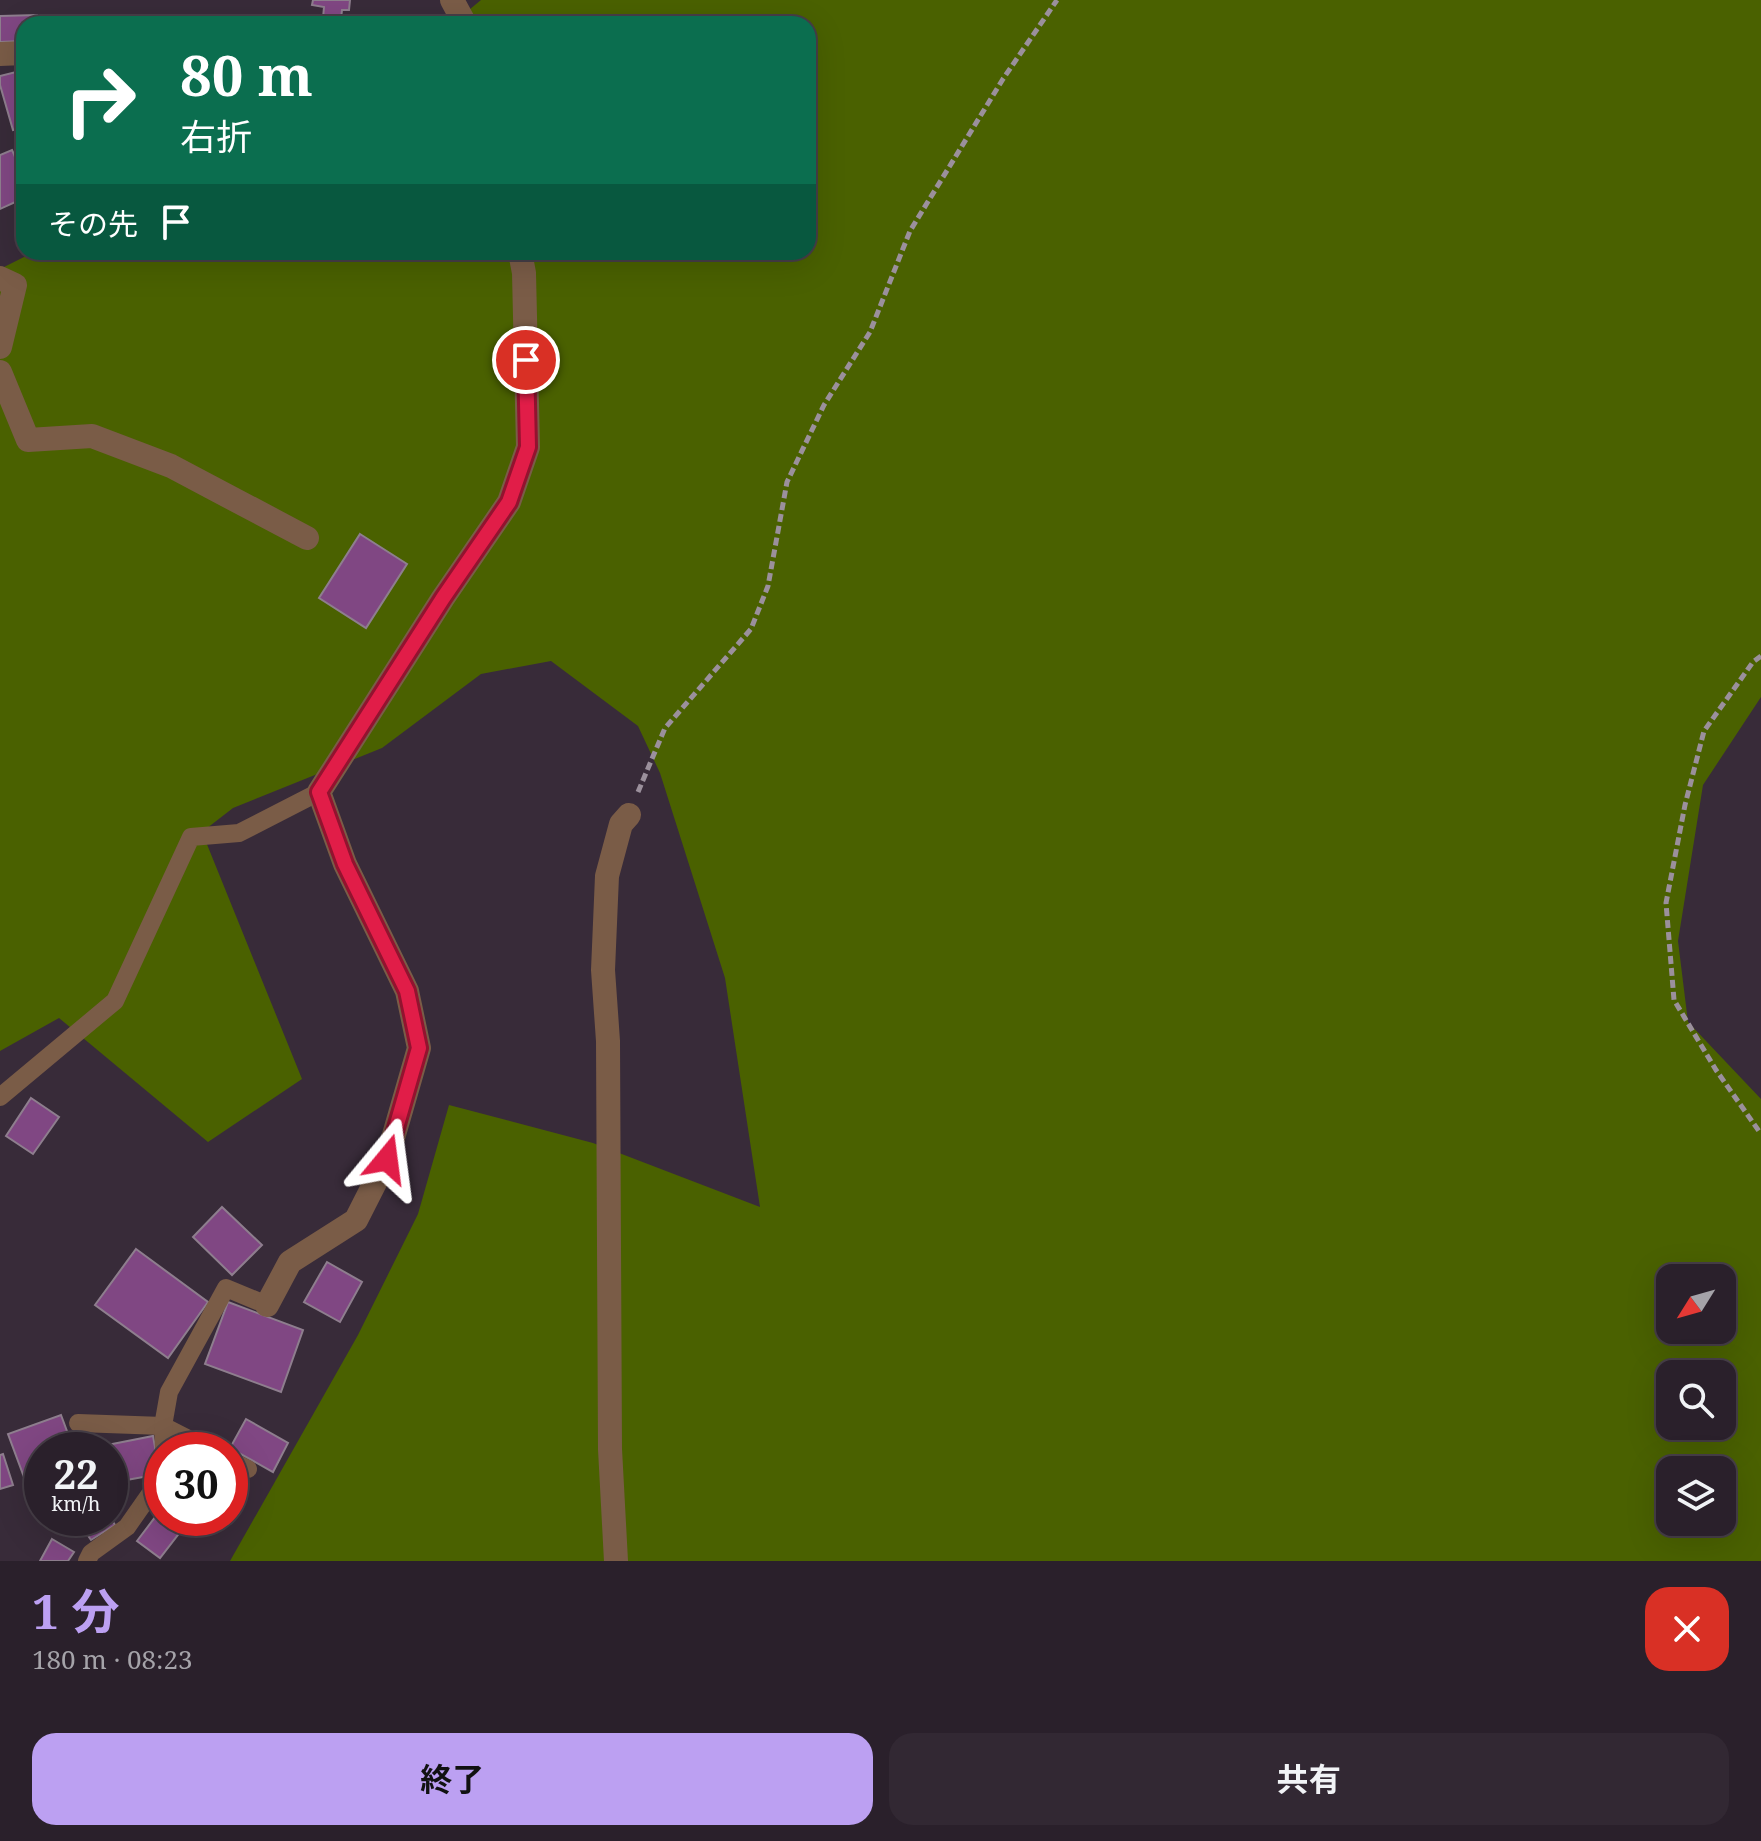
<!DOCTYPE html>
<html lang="ja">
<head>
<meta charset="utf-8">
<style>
	:root { --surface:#2a202b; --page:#322833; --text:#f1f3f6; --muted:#a5a3a9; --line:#463e47; --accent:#bca0f2 }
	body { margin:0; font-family:"Noto Serif","Noto Sans JP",serif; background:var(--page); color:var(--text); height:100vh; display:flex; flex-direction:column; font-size:30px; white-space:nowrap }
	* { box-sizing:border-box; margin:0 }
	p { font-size:26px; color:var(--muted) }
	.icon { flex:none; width:44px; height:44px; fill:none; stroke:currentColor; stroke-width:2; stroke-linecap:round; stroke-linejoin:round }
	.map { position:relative; height:1561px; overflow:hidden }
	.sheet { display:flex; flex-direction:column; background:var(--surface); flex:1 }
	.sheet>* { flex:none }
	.top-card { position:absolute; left:16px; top:16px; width:800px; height:244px; border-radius:24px; box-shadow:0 8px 32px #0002,0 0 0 2px var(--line); background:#0b6e4f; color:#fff; overflow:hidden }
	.needle { width:52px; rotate:233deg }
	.fabs { position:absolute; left:1656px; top:1264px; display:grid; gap:16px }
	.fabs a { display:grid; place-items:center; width:80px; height:80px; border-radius:16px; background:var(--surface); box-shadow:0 8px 32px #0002,0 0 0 2px var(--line); font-size:40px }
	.speed { position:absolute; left:24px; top:1432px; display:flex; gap:16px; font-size:40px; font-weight:700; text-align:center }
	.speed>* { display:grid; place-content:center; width:104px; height:104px; border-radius:50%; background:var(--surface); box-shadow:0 8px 32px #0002,0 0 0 2px var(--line); line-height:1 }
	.speed small { font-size:20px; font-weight:400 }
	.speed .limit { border:12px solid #d22; background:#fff; color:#111 }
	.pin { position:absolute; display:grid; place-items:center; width:68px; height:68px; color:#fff; margin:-34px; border:4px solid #fff; border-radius:50%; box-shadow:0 2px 8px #0007 }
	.me { position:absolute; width:88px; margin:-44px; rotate:16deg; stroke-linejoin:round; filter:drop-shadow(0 0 6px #0008) }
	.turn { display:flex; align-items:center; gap:28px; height:168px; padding:0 32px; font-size:36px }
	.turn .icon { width:104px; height:104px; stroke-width:2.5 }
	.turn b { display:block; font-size:56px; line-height:68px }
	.then { display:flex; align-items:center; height:76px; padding:0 32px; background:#0003; gap:16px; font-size:30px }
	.round { display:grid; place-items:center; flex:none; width:84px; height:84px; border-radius:24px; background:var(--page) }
	.overview { display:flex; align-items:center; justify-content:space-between; height:136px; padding:0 32px }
	h1 { font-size:48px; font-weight:700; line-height:60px; color:var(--accent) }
	.action { display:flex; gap:16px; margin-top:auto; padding:16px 32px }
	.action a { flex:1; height:92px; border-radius:24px; background:var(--accent); color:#111; font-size:32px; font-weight:700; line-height:92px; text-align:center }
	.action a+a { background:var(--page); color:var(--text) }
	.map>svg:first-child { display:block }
</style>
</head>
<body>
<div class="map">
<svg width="1761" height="1561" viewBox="0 0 1761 1561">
	<rect width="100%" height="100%" fill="#382b39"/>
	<!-- forest -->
	<path fill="#4a6100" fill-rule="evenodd" d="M481,0h1280v697l-58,88 -25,156 10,81 73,77v462h-1531l128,-226 60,-121 31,-109 144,38 167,64 -35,-229 -65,-205 -22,-47 -87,-65 -70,13 -99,74 -149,60 -31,24 100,247 -94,63 -149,-124 -59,33v-782l34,-17h774v-228h-356zM1670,1278h52v52h-52zM1670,1374h52v52h-52zM1670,1470h52v52h-52z"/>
	<!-- building -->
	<g fill="#804783" stroke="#8e7e8e" stroke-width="2">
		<polygon points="313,0 350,0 349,10 342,10 341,19 323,18 324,7 312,5"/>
		<polygon points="37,15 37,24 24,24 24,41 0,42 0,16"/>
		<polygon points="24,70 24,137 22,138 19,129 13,130 0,85 0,76"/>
		<polygon points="12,150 24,177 24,198 0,209 0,155"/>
		<polygon points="360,534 407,564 366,628 319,598"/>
		<polygon points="31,1098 59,1117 33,1154 6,1136"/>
		<polygon points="222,1207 262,1245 232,1275 193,1237"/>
		<polygon points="136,1249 208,1302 168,1358 95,1305"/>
		<polygon points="327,1262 362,1282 340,1322 304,1302"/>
		<polygon points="228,1302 303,1330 281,1392 205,1364"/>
		<polygon points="61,1415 74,1450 42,1450 42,1501 34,1504 8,1434"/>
		<polygon points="246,1419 288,1443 273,1472 230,1448"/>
		<polygon points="153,1436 160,1474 110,1483 110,1450 98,1450 97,1447"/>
		<polygon points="3,1454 13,1485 0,1489 0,1455"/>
		<polygon points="162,1508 162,1518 191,1518 160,1558 137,1541"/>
		<polygon points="110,1517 115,1525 91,1540 76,1518"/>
		<polygon points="52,1539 74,1552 68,1561 40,1561"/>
	</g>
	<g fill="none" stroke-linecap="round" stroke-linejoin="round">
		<!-- path -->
		<g stroke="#9b909c" stroke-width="5" stroke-dasharray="8 4" stroke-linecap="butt">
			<polyline points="1761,656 1753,662 1704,731 1685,805 1666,903 1674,1000 1716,1070 1761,1134"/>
			<polyline points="638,792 665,728 751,629 768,586 787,482 824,405 870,332 910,231 1003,79 1057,0"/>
		</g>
		<!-- lane -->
		<g stroke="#7a5c47" stroke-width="18">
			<polyline points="0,1097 115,1001 191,837 239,833 319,792"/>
			<polyline points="78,1423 163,1426 210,1450"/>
			<polyline points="164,1450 163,1426 169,1392 226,1288 267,1305"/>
			<polyline points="230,1460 248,1469"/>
			<polyline points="87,1561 91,1553 127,1527 162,1477"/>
		</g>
		<!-- street -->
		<g stroke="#7a5c47" stroke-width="24">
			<polyline points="452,0 465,24"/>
			<polyline points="0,54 24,53"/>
			<polyline points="0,278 15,285 0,347"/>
			<polyline points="0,372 28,440 92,436 171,466 307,538"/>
			<polyline points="267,1305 290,1262 356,1220 387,1159 419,1048 407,991 345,864 319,792 443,598 509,502 528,447 524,273 520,252"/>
			<polyline points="616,1561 610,1449 608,1041 603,970 607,876 621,824 629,815"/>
		</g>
	</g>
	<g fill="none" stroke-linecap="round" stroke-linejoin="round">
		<!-- route casing -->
		<g stroke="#92132f" stroke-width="20">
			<polyline id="route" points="387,1159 419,1048 407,991 345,864 319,792 443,598 509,502 528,447 526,360"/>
		</g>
		<!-- route -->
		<use href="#route" stroke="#e11d48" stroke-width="14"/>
	</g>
</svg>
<div class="fabs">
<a><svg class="needle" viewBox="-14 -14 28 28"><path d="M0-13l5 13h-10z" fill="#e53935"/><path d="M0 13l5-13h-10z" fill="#a5a3a9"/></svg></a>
<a><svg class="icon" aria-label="search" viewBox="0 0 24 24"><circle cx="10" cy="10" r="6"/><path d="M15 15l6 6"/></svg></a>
<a><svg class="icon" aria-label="layers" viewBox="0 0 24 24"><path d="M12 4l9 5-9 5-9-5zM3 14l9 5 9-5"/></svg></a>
</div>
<div class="speed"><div>22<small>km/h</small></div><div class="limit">30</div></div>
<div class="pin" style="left:526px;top:360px;background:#d93025"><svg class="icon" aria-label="arrive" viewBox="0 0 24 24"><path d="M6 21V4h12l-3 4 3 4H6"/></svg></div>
<svg class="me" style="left:387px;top:1159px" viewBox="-20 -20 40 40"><path d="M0-17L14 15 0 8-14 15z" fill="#e11d48" stroke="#fff" stroke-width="4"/></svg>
<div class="top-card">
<div class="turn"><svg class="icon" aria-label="right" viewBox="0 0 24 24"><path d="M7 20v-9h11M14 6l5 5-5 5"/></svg><div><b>80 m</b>右折</div></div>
<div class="then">その先<svg class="icon" aria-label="arrive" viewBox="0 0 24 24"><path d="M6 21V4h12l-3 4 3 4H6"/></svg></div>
</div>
</div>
<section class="sheet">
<div class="overview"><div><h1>1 分</h1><p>180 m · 08:23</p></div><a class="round" style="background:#d93025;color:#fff"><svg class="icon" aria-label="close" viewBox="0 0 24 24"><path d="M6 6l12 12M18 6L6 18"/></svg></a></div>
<div class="action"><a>終了</a><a>共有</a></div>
</section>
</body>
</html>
